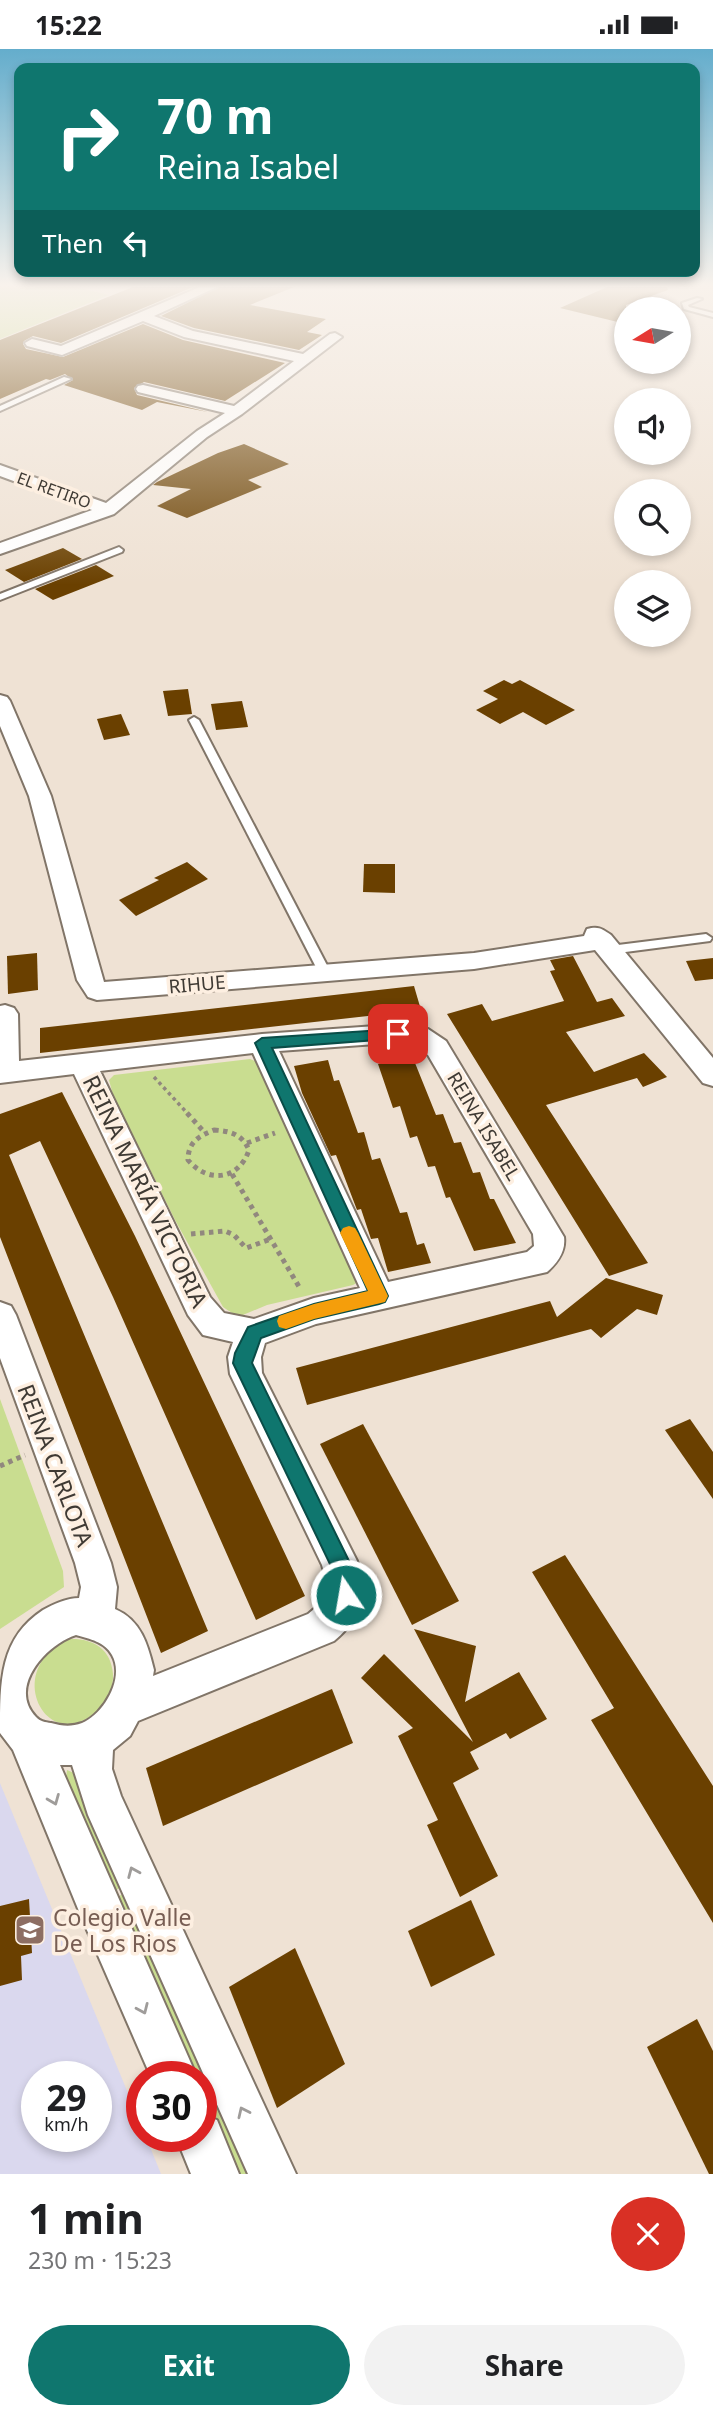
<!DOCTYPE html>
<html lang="en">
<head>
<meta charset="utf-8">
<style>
	:root { --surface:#fff; --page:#f2f2f2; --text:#202124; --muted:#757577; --accent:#0f766e }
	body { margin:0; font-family:"Noto Sans",sans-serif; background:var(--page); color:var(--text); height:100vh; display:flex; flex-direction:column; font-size:26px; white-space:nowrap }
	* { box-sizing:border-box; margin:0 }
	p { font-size:23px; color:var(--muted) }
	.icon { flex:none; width:38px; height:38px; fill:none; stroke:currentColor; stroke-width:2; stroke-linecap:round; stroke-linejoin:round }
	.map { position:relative; height:2125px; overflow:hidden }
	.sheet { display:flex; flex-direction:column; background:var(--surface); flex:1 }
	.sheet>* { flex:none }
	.top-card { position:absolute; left:14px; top:14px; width:686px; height:214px; border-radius:14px; box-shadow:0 4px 10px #0003; background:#0f766e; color:#fff; overflow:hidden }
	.needle { width:46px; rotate:259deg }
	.fabs { position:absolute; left:614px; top:248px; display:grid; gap:14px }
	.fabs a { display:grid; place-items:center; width:77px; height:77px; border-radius:50%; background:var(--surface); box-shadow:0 4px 10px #0003; font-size:35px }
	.speed { position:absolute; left:21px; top:2012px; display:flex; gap:14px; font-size:35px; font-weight:700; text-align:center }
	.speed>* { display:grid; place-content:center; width:91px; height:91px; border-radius:50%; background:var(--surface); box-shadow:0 4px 10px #0003; line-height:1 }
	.speed small { font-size:18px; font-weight:400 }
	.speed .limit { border:10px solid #d22; background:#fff; color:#111 }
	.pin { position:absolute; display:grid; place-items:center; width:60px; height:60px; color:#fff; margin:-30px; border-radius:14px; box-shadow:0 4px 10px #0006 }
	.me { position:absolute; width:77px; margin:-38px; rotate:348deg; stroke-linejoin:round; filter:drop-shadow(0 0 5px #0008) }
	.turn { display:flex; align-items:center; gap:24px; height:147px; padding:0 28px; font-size:32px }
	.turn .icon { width:91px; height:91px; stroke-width:2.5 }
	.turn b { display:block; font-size:49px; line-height:60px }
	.then { display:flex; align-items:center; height:66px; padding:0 28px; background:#0003; gap:14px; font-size:26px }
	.round { display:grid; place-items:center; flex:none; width:74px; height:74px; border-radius:37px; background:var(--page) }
	.summary { display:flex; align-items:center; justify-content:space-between; height:119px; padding:0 28px }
	h1 { font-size:42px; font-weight:700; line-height:52px }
	.action { display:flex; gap:14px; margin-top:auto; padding:14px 28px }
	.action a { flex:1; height:80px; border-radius:42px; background:var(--accent); color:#fff; font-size:28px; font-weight:700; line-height:80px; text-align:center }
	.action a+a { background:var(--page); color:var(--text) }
	.status { display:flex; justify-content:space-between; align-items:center; height:49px; padding:0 35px; background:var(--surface); direction:ltr }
	.status svg { height:19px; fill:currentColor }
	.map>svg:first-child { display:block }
</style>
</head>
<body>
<div class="status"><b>15:22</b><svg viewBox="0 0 49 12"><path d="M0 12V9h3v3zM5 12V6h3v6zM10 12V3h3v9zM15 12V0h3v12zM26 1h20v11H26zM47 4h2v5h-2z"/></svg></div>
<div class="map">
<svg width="713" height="2125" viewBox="0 0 713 2125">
	<rect width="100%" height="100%" fill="#efe2d4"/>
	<!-- education -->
	<path fill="#dad8ee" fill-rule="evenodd" d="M0,1734l142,344v10h4l15,37h-161zM37,2028h59v60h-59z"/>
	<!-- green -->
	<g fill="#c9dd90">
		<polygon points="0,238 76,238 109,246 0,290"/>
		<polygon points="250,1010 262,1015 360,1232 353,1236 267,1256 238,1268 223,1258 175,1171 113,1046 109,1031 114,1026"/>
		<polygon points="0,1350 63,1522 64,1538 0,1580"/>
		<path d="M69,1590c23,-1 42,9 44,35 1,12 -5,25 -13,34 -52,53 -100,-39 -31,-69z"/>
		<polygon points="67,1721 74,1724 124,1836 115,1842 66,1729"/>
		<polygon points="127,1842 251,2125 240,2125 201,2037 201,2028 198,2028 118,1848"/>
	</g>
	<!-- building -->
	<g fill="#6a4000">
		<polygon points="133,238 193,238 61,294 33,287 24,292 23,295 26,300 63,308 143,275 183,291 285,314 225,352 144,333 134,339 137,346 208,363 157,353 142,361 64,336 73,331 65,325 50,331 46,330 0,350 0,291"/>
		<polygon points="219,238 294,238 250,256 326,270 307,283 322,286 299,301 194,279 161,267"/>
		<polygon points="607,238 667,238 668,241 626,256 626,275 560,259"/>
		<polygon points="244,395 289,415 248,431 262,438 187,469 157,457 191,440 153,436 157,433 218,404"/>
		<polygon points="63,499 82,510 24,533 5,521"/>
		<polygon points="96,516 114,527 53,551 35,540"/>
		<polygon points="504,631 512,635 520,631 575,661 546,676 523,663 500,675 476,661 498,650 483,642"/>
		<polygon points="188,640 192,665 168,667 163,642"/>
		<polygon points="242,652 248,678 216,681 211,655"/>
		<polygon points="121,665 130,686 104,691 97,670"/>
		<polygon points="187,813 208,830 136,867 119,851 159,831 154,829"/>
		<polygon points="364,815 395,815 395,844 363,843"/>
		<polygon points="37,904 38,941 8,945 7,907"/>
		<polygon points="573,907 597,953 612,949 625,967 566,983 594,1023 644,1004 667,1028 643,1038 637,1029 546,1056 648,1214 609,1227 447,965 482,955 492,972 564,952 550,922 555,921 550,911"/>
		<polygon points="713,909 713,930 695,932 686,912"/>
		<polygon points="414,937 421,961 40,1004 40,979"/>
		<polygon points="413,1009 436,1066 443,1065 454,1094 461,1093 473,1124 480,1123 490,1150 494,1150 516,1194 474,1202 450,1148 446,1149 435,1117 428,1118 417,1087 410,1089 400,1057 393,1059 378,1015"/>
		<polygon points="328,1011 334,1032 339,1031 358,1084 364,1083 372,1111 380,1109 400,1164 407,1163 417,1196 424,1194 431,1214 388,1223 378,1189 371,1190 361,1160 357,1161 336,1106 331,1107 302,1044 294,1017"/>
		<polygon points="62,1043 135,1187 305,1547 256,1571 113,1248 40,1092 9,1106 208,1582 161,1604 0,1188 0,1065"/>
		<polygon points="606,1229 663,1246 657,1266 637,1260 601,1289 591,1280 307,1356 296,1319 550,1252 557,1268"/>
		<polygon points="690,1370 713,1403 713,1450 665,1381"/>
		<polygon points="363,1375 459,1552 412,1576 320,1395"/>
		<polygon points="565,1506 713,1737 713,1874 591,1671 614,1659 532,1523"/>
		<polygon points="414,1580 476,1597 465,1653 519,1623 547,1670 510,1690 506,1684 470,1703 479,1720 453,1734 498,1827 460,1848 427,1776 438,1771 398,1687 413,1679 361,1629 384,1605 473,1693"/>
		<polygon points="332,1640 353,1694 163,1777 146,1719"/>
		<polygon points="29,1850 32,1904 21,1907 22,1931 0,1937 0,1857"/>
		<polygon points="471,1851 495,1906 431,1938 408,1882"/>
		<polygon points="295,1899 345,2015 277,2059 229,1938"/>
		<polygon points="697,1970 713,2002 713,2125 709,2125 647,1998"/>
	</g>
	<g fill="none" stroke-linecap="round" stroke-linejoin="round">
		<!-- lane casing -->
		<g stroke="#817568" stroke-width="4">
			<g id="lane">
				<polygon points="697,249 702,250 688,256 689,258 713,264 713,268 684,260 682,254"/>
				<polygon points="64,328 71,330 0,362 0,357"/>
				<polygon points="119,498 123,501 122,503 0,551 0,545"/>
				<polygon points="194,668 199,671 331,924 329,927 325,928 319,924 189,671"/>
				<polygon points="706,885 712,889 710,892 610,905 604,901 610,897"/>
			</g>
		</g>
		<!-- street casing -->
		<g stroke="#817568" stroke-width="4">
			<g id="street">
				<polygon points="200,238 217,238 154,267 193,282 303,305 330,285 335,284 342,288 242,365 207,388 114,465 0,505 0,494 92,461 0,427 0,416 106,454 197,382 225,364 138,343 136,340 138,337 143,336 234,357 294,312 184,288 143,272 62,306 27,297 25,294 32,290 61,297"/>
				<path d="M0,646l7,2 3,4 41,95 53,186 370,-29 110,-17 3,-7c12,-3 15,0 24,6l102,123v28l-10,-3 -108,-133 -121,19 -377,31 -9,-3 -11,-17 -48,-184 -29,-70z"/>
				<path d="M5,956l9,3 4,6 1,47 243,-27 128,-9 38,4 18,12 118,196c2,15 -7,26 -17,35l-231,52 -51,19 -4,14 1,16 95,188c11,31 3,59 -23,80l-196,80 -8,15 -17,14 -1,19 9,27 175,378h-48l-160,-359 -16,-50h-12l137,312h-46l-68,-156 -70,-171 -13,-17c0,-53 0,-95 43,-123 11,-6 24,-12 36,-12l2,-11 -6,-24 -75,-205v-56l11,4 5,9 95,248 6,24 -2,22c26,11 33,36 39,61l-1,6 155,-62c19,-14 21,-26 14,-49l-92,-191 -2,-17 5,-15 -30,-7 -15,-20 -114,-241 -74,9v-77zM390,994l23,2 15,10 105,179 1,12 -7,6 -139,30 -109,-231zM253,1004l107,235 -46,10 -60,21 -30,-6 -14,-16 -110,-226zM76,1586c14,4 29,7 36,20 13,23 -8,59 -30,68 -11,4 -20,3 -31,0 -6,-1 -10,-1 -15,-6 -29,-30 11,-73 40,-82z"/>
				<polygon points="201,2065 217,2071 239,2125 191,2125 176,2088 201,2088"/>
			</g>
		</g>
		<!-- path-far1 -->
		<polyline stroke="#91887e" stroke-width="3.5" stroke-dasharray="3.5 3.5" stroke-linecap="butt" points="154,1028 189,1066"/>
		<!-- path -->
		<g stroke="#91887e" stroke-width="5" stroke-dasharray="4.5 4.5" stroke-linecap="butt">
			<polyline points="187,1064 205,1084"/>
			<path d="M214,1081c16,1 28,4 35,20 -10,30 -41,34 -61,10 0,-18 11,-24 26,-30z"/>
			<polyline points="247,1094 275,1084"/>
			<polyline points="232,1125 301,1241"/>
			<polyline points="191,1185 225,1182 234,1186 246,1199 271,1190"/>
			<polyline points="0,1417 25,1406"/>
		</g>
		<!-- lane -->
		<use href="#lane" fill="#fff" fill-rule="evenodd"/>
		<!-- street -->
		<use href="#street" fill="#fff" fill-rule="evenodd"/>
	</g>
	<!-- one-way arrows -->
	<defs><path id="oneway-chevron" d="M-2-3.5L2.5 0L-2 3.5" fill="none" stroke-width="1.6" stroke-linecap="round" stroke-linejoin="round" transform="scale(1.75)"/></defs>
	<g stroke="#9f9c9a">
		<use href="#oneway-chevron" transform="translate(54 1751) rotate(68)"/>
		<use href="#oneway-chevron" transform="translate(133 1823) rotate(-113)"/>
		<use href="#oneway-chevron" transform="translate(143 1960) rotate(66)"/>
		<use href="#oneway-chevron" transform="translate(243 2063) rotate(-115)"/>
	</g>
	<!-- sky -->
	<linearGradient id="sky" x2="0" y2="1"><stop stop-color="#64adcc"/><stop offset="0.44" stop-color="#f8f2ec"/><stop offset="1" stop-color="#f8f2ec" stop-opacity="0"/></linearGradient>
	<rect width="713" height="536" fill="url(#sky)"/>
	<!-- route -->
	<path fill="#0f766e" stroke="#0a4d48" stroke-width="2" d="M398,980l5,2 3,3 -3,4 -131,10 116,248 -3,6 -6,2 -65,15 -53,19 -9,25 97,198c6,14 11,27 5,42l-8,3 -7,-3 -9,-39 -97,-201 2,-10 13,-26 66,-23 54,-13 -113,-248 7,-5z"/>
	<!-- slow -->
	<polygon fill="#f59e0b" points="349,1177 355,1179 358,1184 388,1247 385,1253 314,1270 286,1280 279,1278 277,1272 279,1267 314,1255 368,1242 340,1184 343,1179"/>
	<!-- icons -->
	<defs>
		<g id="school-square" transform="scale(1.575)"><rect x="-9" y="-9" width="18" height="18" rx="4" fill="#8d6e63" stroke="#fdefe1"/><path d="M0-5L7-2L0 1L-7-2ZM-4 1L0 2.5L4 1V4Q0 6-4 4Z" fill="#fff"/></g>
	</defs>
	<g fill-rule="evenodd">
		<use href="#school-square" x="30" y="1881"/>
	</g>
	<g text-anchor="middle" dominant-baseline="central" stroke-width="7" stroke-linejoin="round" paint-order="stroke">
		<!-- far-street labels -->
		<g font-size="16" fill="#3f3a34" stroke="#fdefe1">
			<text transform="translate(54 441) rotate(20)">EL RETIRO</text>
		</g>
		<!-- street labels -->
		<g font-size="19" fill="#3f3a34" stroke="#fdefe1">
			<text transform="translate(197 935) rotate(-5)">RIHUE</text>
			<text transform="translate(484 1077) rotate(59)">REINA ISABEL</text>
		</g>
		<!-- near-street labels -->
		<g font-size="23" fill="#3f3a34" stroke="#fdefe1">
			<text transform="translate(146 1142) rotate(64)">REINA MARÍA VICTORIA</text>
			<text transform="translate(56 1416) rotate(69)">REINA CARLOTA</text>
		</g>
		<!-- near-education labels -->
		<g font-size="23" fill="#785e54" stroke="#fdefe1" text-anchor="start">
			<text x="53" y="1868">Colegio Valle<tspan x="53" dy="26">De Los Rios</tspan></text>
		</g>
	</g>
</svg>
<div class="fabs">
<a><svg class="needle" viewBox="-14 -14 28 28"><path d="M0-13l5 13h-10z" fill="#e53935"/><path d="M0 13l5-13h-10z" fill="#757577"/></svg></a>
<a><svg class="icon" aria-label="sound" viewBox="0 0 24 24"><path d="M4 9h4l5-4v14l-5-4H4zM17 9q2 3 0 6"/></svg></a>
<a><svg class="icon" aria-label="search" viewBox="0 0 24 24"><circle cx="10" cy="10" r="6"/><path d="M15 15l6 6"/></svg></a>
<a><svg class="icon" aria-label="layers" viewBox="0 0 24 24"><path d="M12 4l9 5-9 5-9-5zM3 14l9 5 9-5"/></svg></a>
</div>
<div class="speed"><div>29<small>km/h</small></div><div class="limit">30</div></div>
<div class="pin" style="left:398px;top:985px;background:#d93025"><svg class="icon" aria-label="arrive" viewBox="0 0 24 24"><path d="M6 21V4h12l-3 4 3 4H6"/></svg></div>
<svg class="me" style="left:346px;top:1546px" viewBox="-20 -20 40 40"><circle r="17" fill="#0f766e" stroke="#fff" stroke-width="3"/><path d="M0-11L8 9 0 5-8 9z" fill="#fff"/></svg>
<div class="top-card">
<div class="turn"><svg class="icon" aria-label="right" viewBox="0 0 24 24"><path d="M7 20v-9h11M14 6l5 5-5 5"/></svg><div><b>70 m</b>Reina Isabel</div></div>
<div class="then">Then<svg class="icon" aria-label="left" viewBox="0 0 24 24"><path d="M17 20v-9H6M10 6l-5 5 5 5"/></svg></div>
</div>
</div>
<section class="sheet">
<div class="summary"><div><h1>1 min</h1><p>230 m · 15:23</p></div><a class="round" style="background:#d93025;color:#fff"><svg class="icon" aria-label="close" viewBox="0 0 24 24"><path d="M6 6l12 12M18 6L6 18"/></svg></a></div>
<div class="action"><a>Exit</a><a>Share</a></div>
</section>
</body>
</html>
